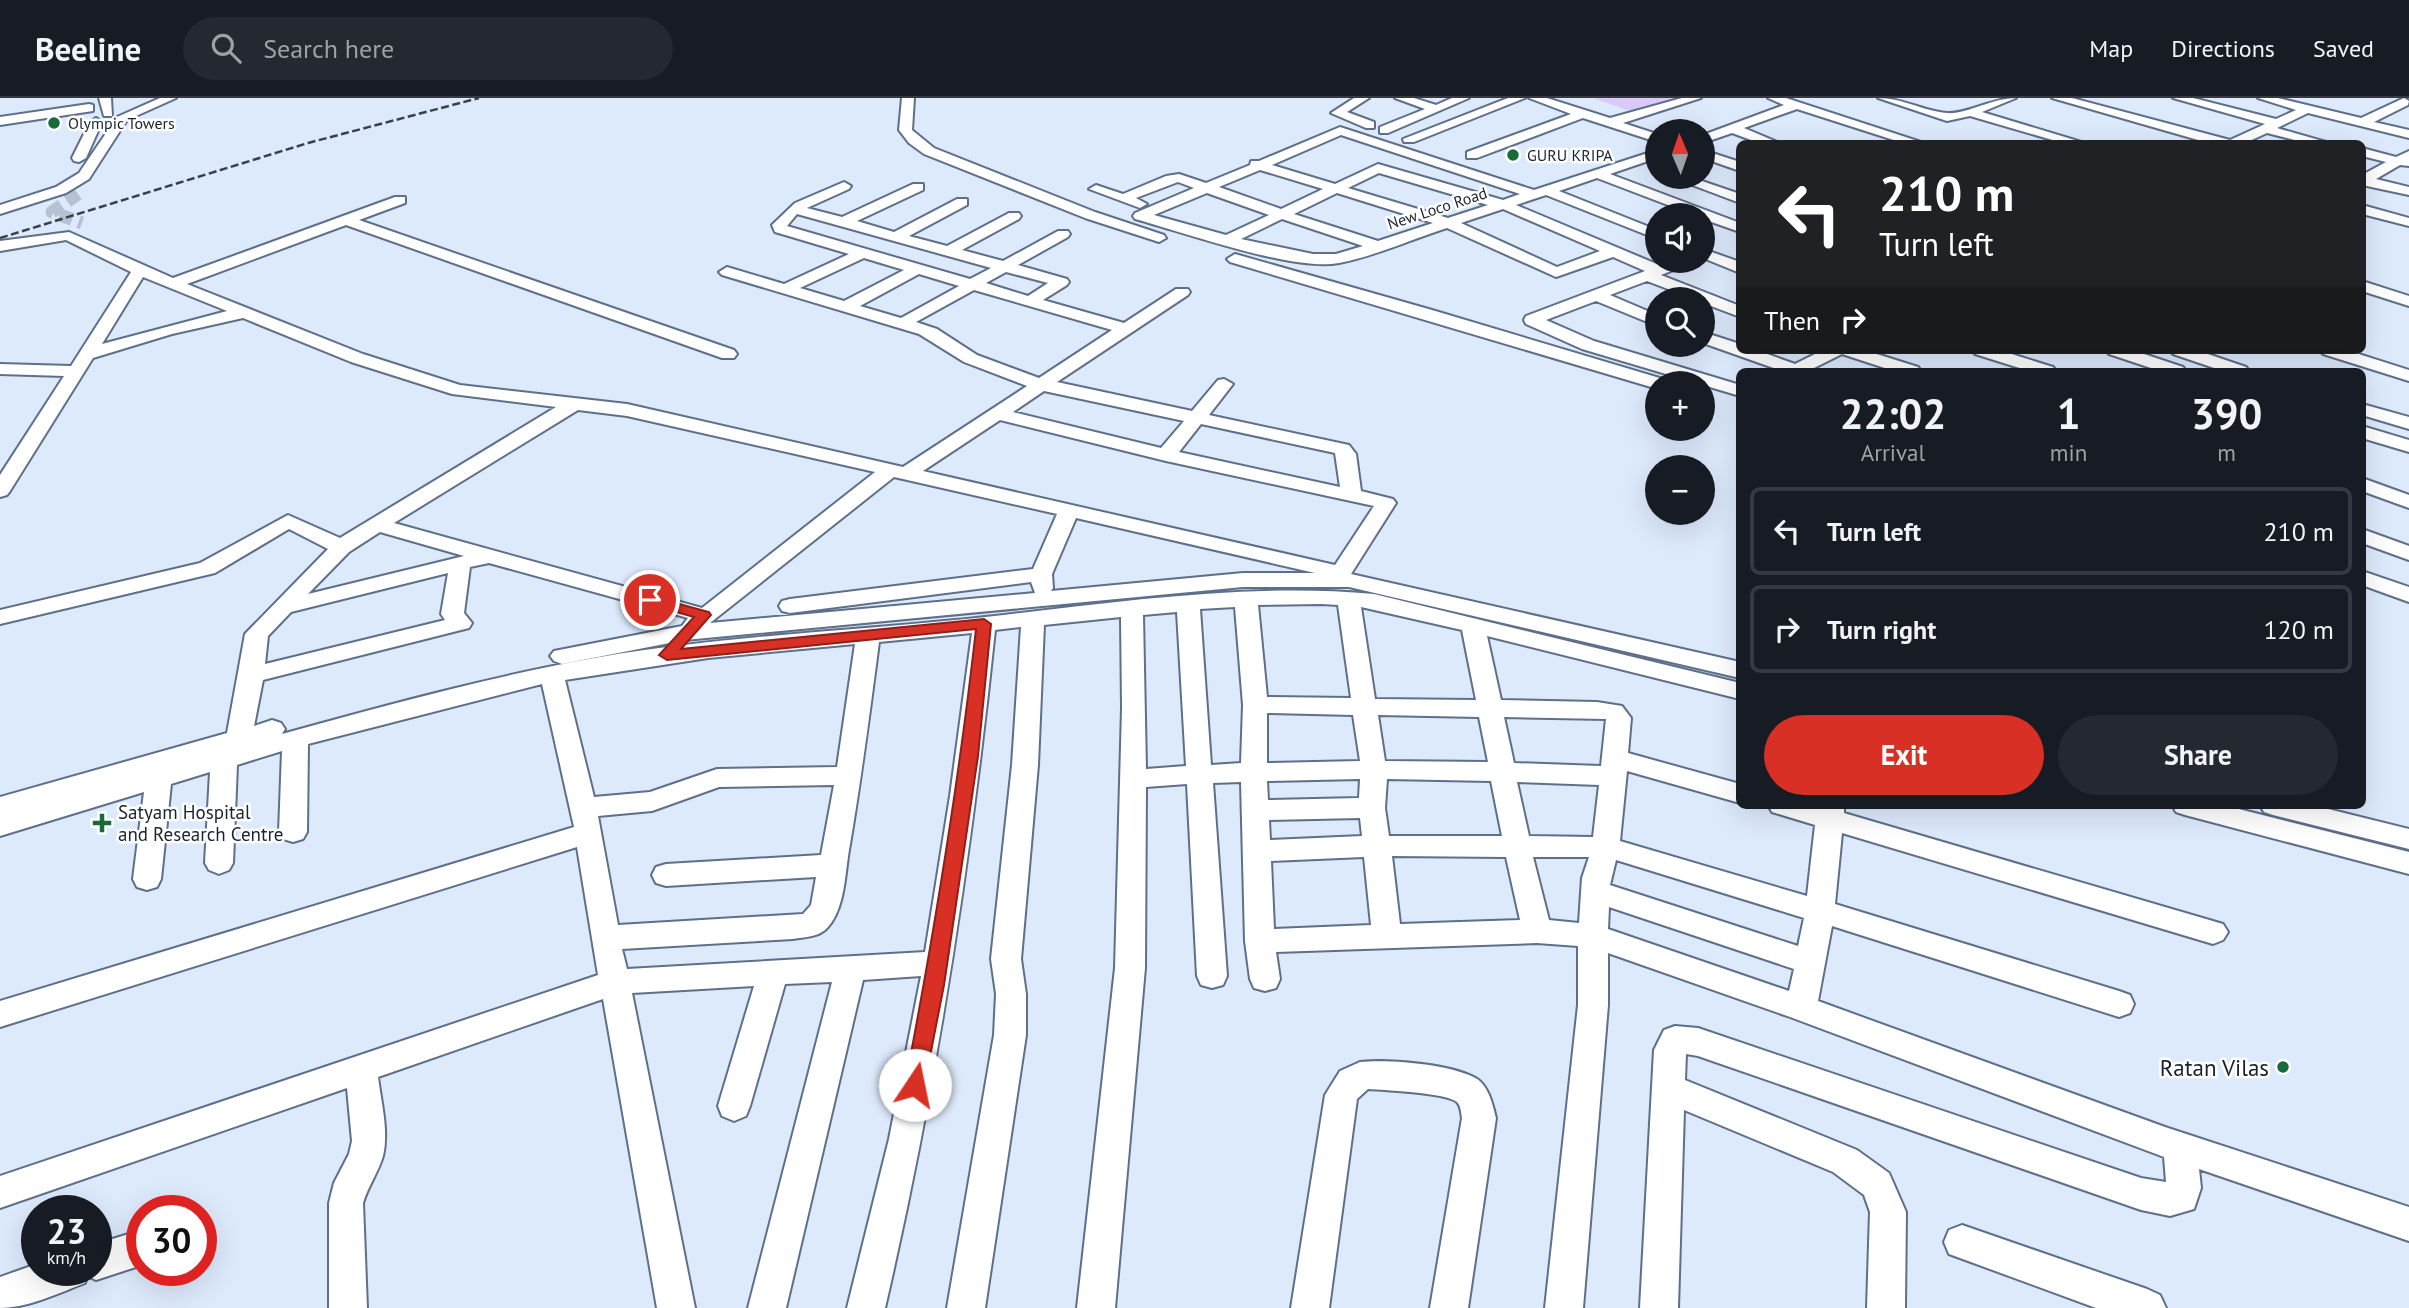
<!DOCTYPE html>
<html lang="en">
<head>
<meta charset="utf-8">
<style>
	:root { --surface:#171b24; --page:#242831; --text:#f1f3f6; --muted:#9ea1a6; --line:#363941; --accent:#d93025 }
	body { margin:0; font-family:"PT Sans",sans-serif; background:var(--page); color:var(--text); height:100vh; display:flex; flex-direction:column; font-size:26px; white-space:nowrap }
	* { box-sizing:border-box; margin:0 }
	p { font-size:23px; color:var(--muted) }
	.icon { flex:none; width:38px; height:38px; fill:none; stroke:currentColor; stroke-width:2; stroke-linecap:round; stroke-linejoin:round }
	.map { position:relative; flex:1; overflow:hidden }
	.side { position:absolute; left:1736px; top:270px; width:630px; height:441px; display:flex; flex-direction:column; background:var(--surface); border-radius:10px; box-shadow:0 7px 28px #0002 }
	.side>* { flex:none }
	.guide { position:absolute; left:1736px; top:42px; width:630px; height:214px; border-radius:10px; box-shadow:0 7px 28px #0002; background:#202124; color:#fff; overflow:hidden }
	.needle { width:46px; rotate:358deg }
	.tools { position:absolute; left:1645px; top:21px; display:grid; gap:14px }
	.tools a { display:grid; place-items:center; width:70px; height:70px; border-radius:50%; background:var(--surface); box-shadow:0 7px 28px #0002; font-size:35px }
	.speed { position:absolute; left:21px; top:1097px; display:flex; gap:14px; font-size:35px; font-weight:700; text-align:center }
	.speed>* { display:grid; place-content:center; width:91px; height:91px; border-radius:50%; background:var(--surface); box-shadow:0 7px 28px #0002; line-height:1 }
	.speed small { font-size:18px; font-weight:400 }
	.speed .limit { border:10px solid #d22; background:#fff; color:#111 }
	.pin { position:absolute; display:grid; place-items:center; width:60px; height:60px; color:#fff; margin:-30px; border:4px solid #fff; border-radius:50%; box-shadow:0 2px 7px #0007 }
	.me { position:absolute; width:77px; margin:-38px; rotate:11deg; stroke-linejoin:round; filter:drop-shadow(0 0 5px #0008) }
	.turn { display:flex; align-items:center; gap:24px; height:147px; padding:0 28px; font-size:32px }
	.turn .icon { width:91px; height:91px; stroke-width:2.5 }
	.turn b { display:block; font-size:49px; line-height:60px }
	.then { display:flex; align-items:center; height:66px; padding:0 28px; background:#0003; gap:14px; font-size:26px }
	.eta { display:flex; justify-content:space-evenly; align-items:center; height:119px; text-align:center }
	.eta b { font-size:42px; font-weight:800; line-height:49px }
	.action { display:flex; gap:14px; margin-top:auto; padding:14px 28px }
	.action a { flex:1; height:80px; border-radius:42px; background:var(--accent); color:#fff; font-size:28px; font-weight:800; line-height:80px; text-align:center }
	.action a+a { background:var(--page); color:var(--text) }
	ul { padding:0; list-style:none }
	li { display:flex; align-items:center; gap:21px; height:88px; margin:0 14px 10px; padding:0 14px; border:4px solid var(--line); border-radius:10px }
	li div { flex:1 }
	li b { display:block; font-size:26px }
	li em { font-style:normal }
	header { display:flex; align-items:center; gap:42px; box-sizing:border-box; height:98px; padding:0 35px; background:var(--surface); border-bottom:2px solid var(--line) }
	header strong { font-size:33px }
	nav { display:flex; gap:38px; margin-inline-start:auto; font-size:24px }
	.search { width:490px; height:63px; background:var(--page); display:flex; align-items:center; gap:18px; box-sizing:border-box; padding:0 24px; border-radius:38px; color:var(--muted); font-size:26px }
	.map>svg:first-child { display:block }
</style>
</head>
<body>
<header>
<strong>Beeline</strong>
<div class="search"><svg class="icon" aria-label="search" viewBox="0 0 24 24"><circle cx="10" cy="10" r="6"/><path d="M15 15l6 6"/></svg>Search here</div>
<nav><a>Map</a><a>Directions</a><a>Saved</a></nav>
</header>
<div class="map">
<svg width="2409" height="1210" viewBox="0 0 2409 1210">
	<rect width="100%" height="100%" fill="#ddeafc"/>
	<!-- green -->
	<polygon fill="#dbc9fc" points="1593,0 1693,0 1639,16"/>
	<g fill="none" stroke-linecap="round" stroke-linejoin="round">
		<!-- stream -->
		<polyline stroke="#53a5bb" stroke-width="2.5" points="2405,0 2409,1"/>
		<!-- minor-tunnel -->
		<polyline stroke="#b6c2d2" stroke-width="13" stroke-dasharray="13 7" stroke-linecap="butt" points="78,96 52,114 82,125"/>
		<!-- minor casing -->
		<g stroke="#5e6f8a" stroke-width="4">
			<g id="minor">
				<polygon points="99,0 111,0 112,18 104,18"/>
				<polygon points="160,0 176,0 127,22 89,81 66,95 0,116 0,107 56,89 79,75 117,19"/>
				<polygon points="902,0 914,0 912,32 934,50 1095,114 1164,137 1166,140 1159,144 1085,120 924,56 909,45 899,32"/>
				<polygon points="1354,0 1369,0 1347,14 1374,24 1374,30 1366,30 1331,15"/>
				<polygon points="1395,0 1414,0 1436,7 1452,0 1469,0 1388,35 1380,35 1380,29 1425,11"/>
				<polygon points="1508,0 1525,0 1414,44 1404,44 1403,41"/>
				<polygon points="1529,0 1547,0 1610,20 1682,0 1701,0 1623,25 1657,36 1657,44 1583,20 1477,60 1467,60 1467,54 1571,16"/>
				<polygon points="1768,0 1786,0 1927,46 1906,46 1797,11 1744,30 1782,46 1762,46 1732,35 1703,45 1703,37 1784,7"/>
				<path d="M1878,0c25,0 45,13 69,15 18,2 45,-15 69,-15l-34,14 106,32h-22l-96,-28 -23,5z"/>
				<polygon points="2052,0 2072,0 2230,42 2265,26 2173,0 2193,0 2276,21 2296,12 2258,0 2278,0 2361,20 2404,0 2409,3 2408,7 2374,24 2409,32 2409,40 2308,15 2277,30 2333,46 2310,46 2267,35 2243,46 2212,46"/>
				<polygon points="89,6 93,7 93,13 0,27 0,19"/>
				<polygon points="96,20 102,24 86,60 79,64 74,63 72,60 90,24"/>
				<path d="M1340,29l194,63 123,-40v8l-47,16 130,49v9l-37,-13v-4h-9l-97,-37 -38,13 98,39v9l-111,-44 -30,10 143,60 12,-4h20l-2,3 -28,11 79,31v11l-37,-14v-4h-9l-47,-18 -37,14 47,20v11l-61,-25 -50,19 48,21 146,44v11l-158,-47 -56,-25 -2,-4 2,-4 119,-45 -32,-14 -57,20 -109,-49c-35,11 -71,28 -108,35 -45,9 -156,-31 -204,-44l-2,-3 2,-3 59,-25 -16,-6 -42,16 11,6 -7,4 -51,-19 7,-4 27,9 43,-18 13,-2 27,9 44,-18 1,-4h8zM1341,37l179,59 -17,6 -125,-36 -43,20 -63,-19zM1260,72l63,19 -42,20 -62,-22zM1379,75l109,32 -40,13 -100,-30zM1207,95l62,22 -43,20 -72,-20zM1337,95l96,30 -55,18 -84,-27zM1503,111l97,42 -43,16 -96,-44zM1282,121l81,27 -27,8h-23l-72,-15z"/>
				<polygon points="2362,50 2396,59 2409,53 2409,68 2400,67 2376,81 2409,89 2409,97 2362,87 2362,77 2386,64 2362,58"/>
				<polygon points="1703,52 1740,64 1740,73 1703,60"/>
				<polygon points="1671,79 1690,79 1740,96 1740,105"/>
				<path d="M844,84l7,4 -2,3 -42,19 35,9 71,-33h10v6l-66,31 37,11 63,-33h10v6l-58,31 38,10 62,-33h10l2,3 -2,3 -57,31 41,11 55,-30h10l2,3 -2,3 -50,28 49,14 2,3 -2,3 -24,15 81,23 52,-34h12l2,3 -2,3 -131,87 135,29 26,-31 6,-1 9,5 -24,31 140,30 7,9 5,37 32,8 3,4 -45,71 389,88v16l-391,-91h-106l-558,53 -123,24 -8,-3 -4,-5 4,-5 128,-25 6,-8 -199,-55 -19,4 -6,46 8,10 -3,5 -206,52 -9,46 18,-6 9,3 4,6 -3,5c105,-29 211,-58 318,-77 124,-21 251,-26 376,-39 131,-14 266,-36 398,-24l366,89v16l-253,-63 14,64 96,2 25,4 9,12 -3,35 112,31v19l-113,-32 -7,70 187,55 8,-71 -43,-13 -4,-7h76v8l379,111 5,8 -5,8 -10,4 -371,-111 -7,71 284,87 11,4 4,9 -4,9 -11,4 -287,-91 -14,75 347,126 244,80v34l-210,-72 2,19 -7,21 -24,7 -29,-6 -443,-154 -12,-2 -1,26 172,70 32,23 17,39 -1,96h-38l3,-96 -6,-17 -31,-23 -149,-62 -6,198h-38l14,-258 10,-20 11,-4 23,2 443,150 25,4 -2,-25 -374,-140 -182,-64v52l-25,303h-38l33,-303v-59l-41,-3 -261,9 4,27 -4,9 -11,3 -11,-3 -4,-9 -5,-38 -4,-159 -28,1 14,193 -4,9 -11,3 -11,-3 -4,-9 -10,-192 -41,3 -1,181 -30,340h-38l38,-340 7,-260 -1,-91 -77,8 -6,140 -17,194 5,35v41l-41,273h-38l47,-273 2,-41 -5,-35 21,-194 9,-138 -26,3c-24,229 -58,454 -110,678h-38l42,-169 32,-163 -58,4 -77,328h-38l84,-326 -47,2 -35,122 -4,10 -12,5 -12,-5 -4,-10 36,-120 -122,7 63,315h-38l-54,-309 -225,78c3,25 11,54 5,79 -5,17 -15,30 -20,47l4,105h-38v-105l5,-20 15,-29 3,-13 -5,-53 -347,120v-32l598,-201 -21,-128 -577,180v-26l574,-174 -32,-143 -234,60 -1,88 -4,7 -10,3 -10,-3 -4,-7 3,-81 -45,14 -4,98 -4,7 -10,4 -10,-4 -4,-7 5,-91 -39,12 -10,95 -4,8 -10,3 -10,-3 -4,-8 11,-87 -144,44v-39l227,-64 18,-99 83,-85 -39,-20 -74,44 -215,51v-14l200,-47 88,-48 52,23 216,-131 -104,-13 -101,-32 -108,-44 -71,16 -79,24 -83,133 -3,4 -7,2v-22l64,-99 -64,-2v-10l71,2 60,-94 -65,-32 -66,11v-10l69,-9 104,46 222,-81h10v6l-46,17 375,130 3,4 -3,4h-12l-376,-133 -159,59 176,70 97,31 167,19 276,63 124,-81 -63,-24 -45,-28 -197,-59 -3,-3 8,-5 57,17 65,-30 -74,-22 -3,-7 23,-22zM797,116l194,54 -21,11 -183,-53zM864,160l40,12 -60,31 -44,-13zM1006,174l42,11 -20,13 -42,-13zM919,176l40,12 -58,32 -41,-12zM143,179l84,34 -125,33zM974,192l138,40 -73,48 -62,-23 -40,-26 -21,-7zM1044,293l140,30 -23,27 -148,-36zM578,312l49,6 248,56 -173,136 -308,-85zM1000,322l166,41 208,45 -39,59 -412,-94zM1201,326l134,29 5,34 -161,-35zM894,379l163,37 -24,55 -243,30 -8,2 -3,5 3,5 8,2 241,-31 4,11 -325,30zM1076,420l239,55h-72l-192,18 2,-3 -1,-14zM380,434l84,24 -156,38 41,-42zM448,475l-7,41 4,6 -180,44 3,-28 23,-24zM1322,506l16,1 13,93 -84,-1 -9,-92zM1235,509l8,98 -2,58 -30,2 -11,-156zM1361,509l101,23 14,70 -101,-1zM1177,514l9,154 -40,3 -3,-154zM972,535l-22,163 -25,156 -298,17 -5,-20 171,-10c12,-2 27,-2 35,-12 17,-19 17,-54 21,-77 12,-69 21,-139 30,-208zM855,546l-18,123 -120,2 -67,23 -56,5 -29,-117 143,-22zM1267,615l86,2 7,46 -93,2zM1378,617l101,2 9,45 -103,-1zM1504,619l102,2 -5,47 -87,-3zM1360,681l-1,19 -91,2 -1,-19zM1387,681l104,2 11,55h-113l-4,-28zM1517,684l82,3 -6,52 -64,-1zM834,687l-13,70 -155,9 -10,3 -4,8 4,8 10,3 150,-9 -5,28 -8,9 -185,11 -20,-109 54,-5 67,-24zM1360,720l2,18 -92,4 -1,-20zM1392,758l114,1 14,63 -120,4zM1364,759l7,68 -97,4 -3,-68zM1533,759h56l-7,21 -3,45 -30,-3zM1616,762l188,58 -6,28 -188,-61zM1609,809l185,62 -5,22 -181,-62z"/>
				<polygon points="2362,107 2409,120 2409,128 2362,116"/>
				<polygon points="1703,151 1740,164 1740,175 1703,160"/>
				<polygon points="1235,156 1432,212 1663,281 1666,285 1657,285 1657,290 1651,289 1230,164 1227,161"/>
				<polygon points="2362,183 2409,198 2409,208 2362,193"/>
				<polygon points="1703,234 1740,246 1740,252 1756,252 1795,266 1823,252 1864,252 1918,269 1921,273 1894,273 1842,256 1808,273 1782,273 1703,245"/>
				<polygon points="1972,252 1999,252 2053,269 2056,273 2029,273 1975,256"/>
				<polygon points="2106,252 2132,252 2183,269 2186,273 2160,273 2109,256"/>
				<polygon points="2170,252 2196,252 2246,269 2249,273 2223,273 2173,256"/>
				<polygon points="2320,252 2346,252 2409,272 2409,283 2323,256"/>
				<polygon points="2362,306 2409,319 2409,331 2362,317"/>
				<polygon points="2362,328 2409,342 2409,354 2362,340"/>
				<polygon points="2362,380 2409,397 2409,410 2362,393"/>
				<polygon points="2362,431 2409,448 2409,462 2362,445"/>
				<polygon points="2362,473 2409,489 2409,504 2362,487"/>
				<polygon points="2172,707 2223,707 2409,754 2409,776 2185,717 2176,714"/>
				<polygon points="2260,707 2312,707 2409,731 2409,751 2273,717 2264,714"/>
				<path d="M1360,964c28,-3 93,2 117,17 12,8 16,27 19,39l-28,190h-38l32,-190c-1,-5 -1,-12 -5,-16 -10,-9 -73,-12 -89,-13l-11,10 -28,209h-38l34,-213 15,-24z"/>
				<polygon points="1962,1127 2147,1191 2160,1197 2166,1210 2096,1210 1949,1156 1944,1144 1949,1132"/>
				<path d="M142,1132v35l-46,15 -9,-4 -2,7c-26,10 -57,25 -85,25v-31l37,-13v6h59v-26z"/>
			</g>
		</g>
		<!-- minor -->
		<use href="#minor" fill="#fff" fill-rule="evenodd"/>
		<!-- rail -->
		<polyline stroke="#38404c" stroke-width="2.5" stroke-dasharray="8 3.5" stroke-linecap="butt" points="0,140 308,45 479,0"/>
	</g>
	<!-- route -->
	<path fill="#d93025" stroke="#8d1f18" stroke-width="2" d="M650,498l59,16 2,3 -30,34 303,-30 7,5 -13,132 -34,229 -21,107 -8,2 -7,-2 -3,-7c29,-151 54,-303 71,-456l-309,31 -8,-5 35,-38 -49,-14 -2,-3 2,-3z"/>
	<!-- markers -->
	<g fill="#196a3b" stroke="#fff" stroke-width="2.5">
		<circle cx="54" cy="25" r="7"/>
		<circle cx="1513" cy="57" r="7"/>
		<path d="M98.5 714.5h7v7h7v7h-7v7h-7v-7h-7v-7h7z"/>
		<circle cx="2283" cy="969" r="7"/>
	</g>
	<g text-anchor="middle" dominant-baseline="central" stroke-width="5" stroke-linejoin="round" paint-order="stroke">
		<!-- far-poi labels -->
		<g font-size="16" fill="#1a222c" stroke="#fff" text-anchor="start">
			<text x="68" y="25">Olympic Towers</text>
			<text x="1527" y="57">GURU KRIPA</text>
		</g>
		<!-- far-street labels -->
		<g font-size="16" fill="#1a222c" stroke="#fff">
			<text transform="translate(1437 110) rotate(-18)">New Loco Road</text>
		</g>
		<!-- poi labels -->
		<g font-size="19" fill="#1a222c" stroke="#fff" text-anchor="start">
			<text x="118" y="714">Satyam Hospital<tspan x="118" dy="22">and Research Centre</tspan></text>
		</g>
		<!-- near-poi labels -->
		<g font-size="23" fill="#1a222c" stroke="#fff" text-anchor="end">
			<text x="2269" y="969">Ratan Vilas</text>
		</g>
	</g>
</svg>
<div class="tools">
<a><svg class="needle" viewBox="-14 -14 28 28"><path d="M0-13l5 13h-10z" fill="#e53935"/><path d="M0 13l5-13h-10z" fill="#9ea1a6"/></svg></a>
<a><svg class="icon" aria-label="sound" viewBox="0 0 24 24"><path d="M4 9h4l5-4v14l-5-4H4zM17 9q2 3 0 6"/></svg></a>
<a><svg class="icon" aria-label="search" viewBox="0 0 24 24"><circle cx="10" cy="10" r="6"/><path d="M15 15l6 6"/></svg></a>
<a>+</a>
<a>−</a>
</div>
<div class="speed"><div>23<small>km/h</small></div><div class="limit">30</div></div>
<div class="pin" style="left:650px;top:502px;background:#d93025"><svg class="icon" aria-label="arrive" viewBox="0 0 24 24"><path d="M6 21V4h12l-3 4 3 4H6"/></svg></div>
<svg class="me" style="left:915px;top:987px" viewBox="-20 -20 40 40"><circle r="19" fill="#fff"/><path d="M0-13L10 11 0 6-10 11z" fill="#d93025"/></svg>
<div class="guide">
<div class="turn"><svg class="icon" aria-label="left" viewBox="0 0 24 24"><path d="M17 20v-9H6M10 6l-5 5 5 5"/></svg><div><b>210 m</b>Turn left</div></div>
<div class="then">Then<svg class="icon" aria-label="right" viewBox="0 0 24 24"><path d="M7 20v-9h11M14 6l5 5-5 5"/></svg></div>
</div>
<section class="side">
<div class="eta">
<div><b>22:02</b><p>Arrival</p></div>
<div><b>1</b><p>min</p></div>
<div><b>390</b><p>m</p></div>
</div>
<ul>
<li><svg class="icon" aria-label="left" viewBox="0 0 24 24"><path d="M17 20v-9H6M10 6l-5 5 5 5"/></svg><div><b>Turn left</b></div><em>210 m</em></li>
<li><svg class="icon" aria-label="right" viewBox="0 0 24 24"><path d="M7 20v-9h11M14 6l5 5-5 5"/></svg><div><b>Turn right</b></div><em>120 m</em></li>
</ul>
<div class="action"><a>Exit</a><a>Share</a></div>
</section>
</div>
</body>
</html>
